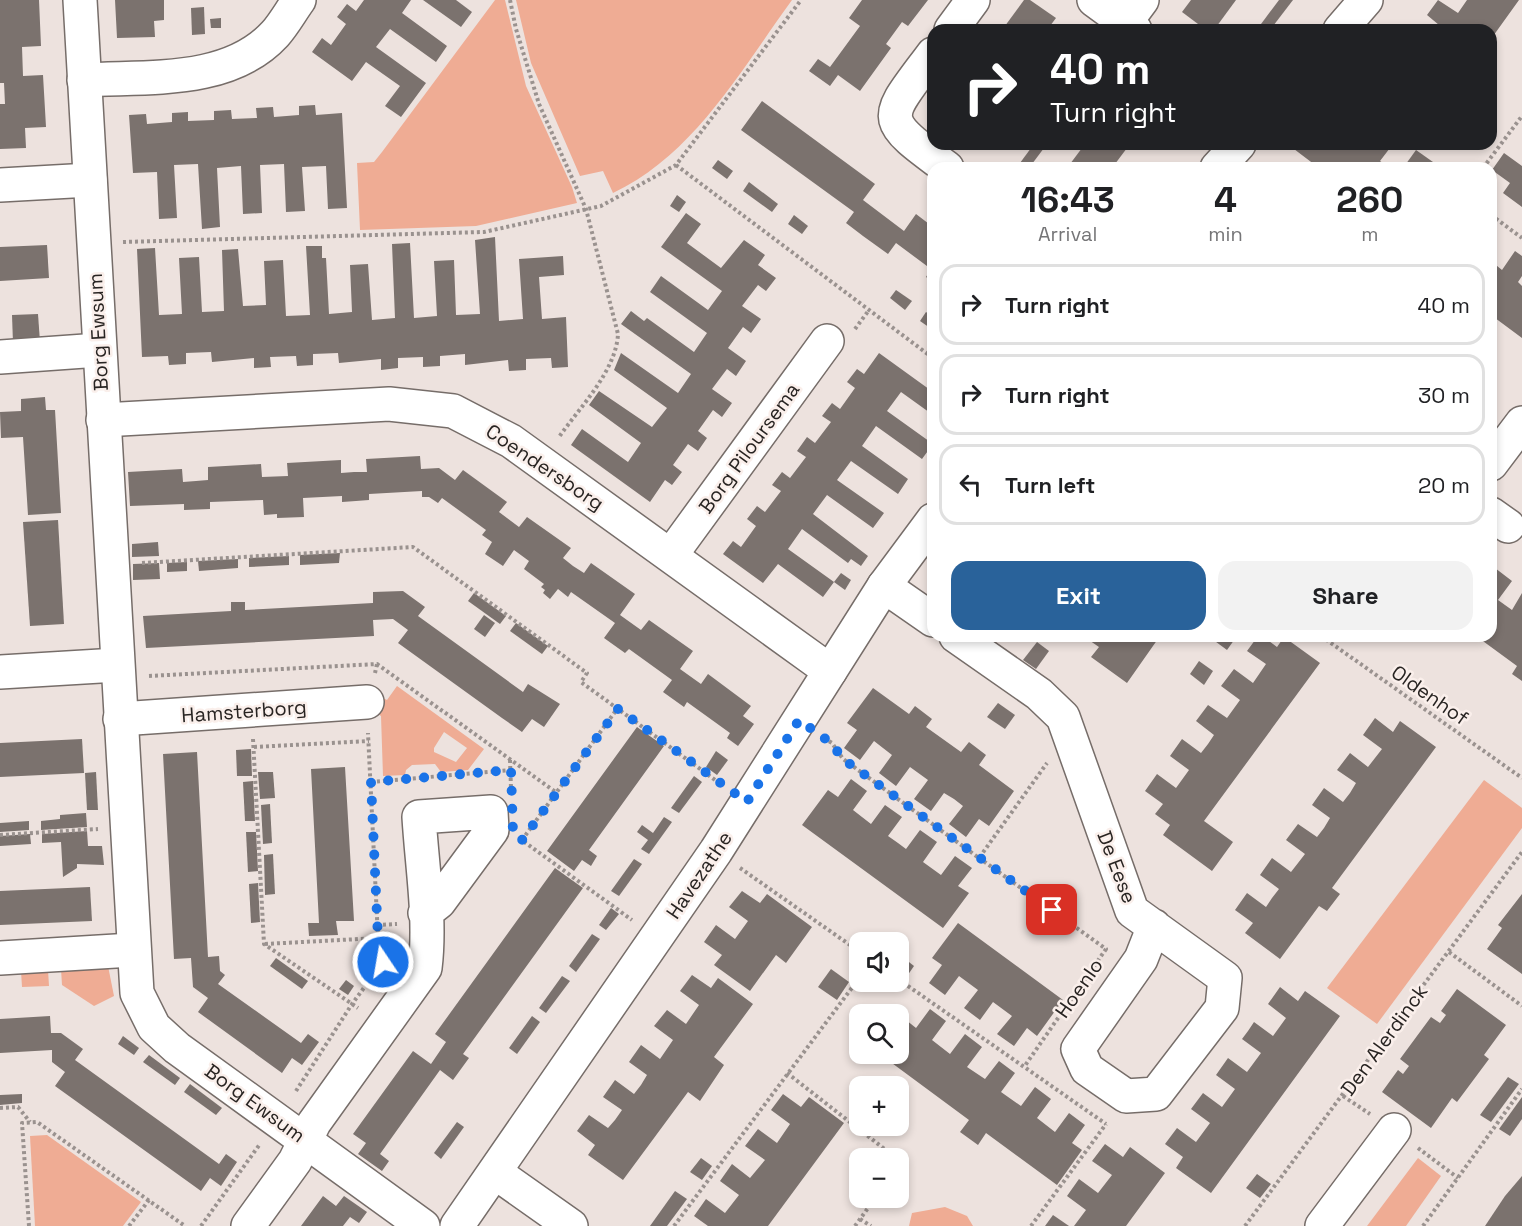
<!DOCTYPE html>
<html lang="en">
<head>
<meta charset="utf-8">
<style>
	:root { --surface:#fff; --page:#f2f2f2; --text:#202124; --muted:#757577; --line:#e0e0e0; --accent:#29629a }
	body { margin:0; font-family:"Space Grotesk",sans-serif; background:var(--page); color:var(--text); height:100vh; display:flex; flex-direction:column; font-size:22px; white-space:nowrap }
	* { box-sizing:border-box; margin:0 }
	p { font-size:20px; color:var(--muted) }
	.icon { flex:none; width:33px; height:33px; fill:none; stroke:currentColor; stroke-width:2; stroke-linecap:round; stroke-linejoin:round }
	.map { position:relative; flex:1; overflow:hidden }
	.drawer { position:absolute; left:927px; top:162px; width:570px; height:480px; display:flex; flex-direction:column; background:var(--surface); border-radius:18px; box-shadow:0 3px 9px #0003 }
	.drawer>* { flex:none }
	.guide { position:absolute; left:927px; top:24px; width:570px; height:126px; border-radius:18px; box-shadow:0 3px 9px #0003; background:#202124; color:#fff; overflow:hidden }
	.fabs { position:absolute; left:849px; top:932px; display:grid; gap:12px }
	.fabs a { display:grid; place-items:center; width:60px; height:60px; border-radius:12px; background:var(--surface); box-shadow:0 3px 9px #0003; font-size:30px }
	.pin { position:absolute; display:grid; place-items:center; width:51px; height:51px; color:#fff; margin:-26px; border-radius:12px; box-shadow:0 3px 9px #0006 }
	.me { position:absolute; width:66px; margin:-33px; rotate:348deg; stroke-linejoin:round; filter:drop-shadow(0 0 4px #0008) }
	.turn { display:flex; align-items:center; gap:21px; height:126px; padding:0 24px; font-size:27px }
	.turn .icon { width:78px; height:78px; stroke-width:2.5 }
	.turn b { display:block; font-size:42px; line-height:51px }
	.eta { display:flex; justify-content:space-evenly; align-items:center; height:102px; text-align:center }
	.eta b { font-size:36px; font-weight:800; line-height:42px }
	.primary-button { display:flex; gap:12px; margin-top:auto; padding:12px 24px }
	.primary-button a { flex:1; height:69px; border-radius:18px; background:var(--accent); color:#fff; font-size:24px; font-weight:800; line-height:69px; text-align:center }
	.primary-button a+a { background:var(--page); color:var(--text) }
	ul { padding:0; list-style:none }
	li { display:flex; align-items:center; gap:18px; height:81px; margin:0 12px 9px; padding:0 12px; border:3px solid var(--line); border-radius:18px }
	li div { flex:1 }
	li b { display:block; font-size:22px }
	li em { font-style:normal }
	.map>svg:first-child { display:block }
</style>
</head>
<body>
<div class="map">
<svg width="1522" height="1226" viewBox="0 0 1522 1226">
	<rect width="100%" height="100%" fill="#ede2de"/>
	<!-- green -->
	<g fill="#efac94" fill-rule="evenodd">
		<polygon points="495,0 505,0 526,86 572,187 577,203 476,226 360,230 357,163 374,162 382,152"/>
		<path d="M516,0h276c-51,70 -98,155 -179,193l-10,-22 -23,5 -49,-113z"/>
		<path d="M397,686l87,63 -16,21 -27,2 -6,-8 -23,1 -6,5 -1,5 -22,1 -2,-60 -7,-5 7,-14 6,3zM444,732l23,16 -11,14 -22,-10v-4z"/>
		<polygon points="1484,780 1522,808 1522,828 1377,1024 1327,988"/>
		<polygon points="108,966 114,996 94,1006 62,985 61,969"/>
		<polygon points="48,970 49,986 22,987 21,971"/>
		<polygon points="47,1135 141,1202 123,1226 35,1226 30,1136"/>
		<polygon points="1418,1158 1441,1176 1406,1226 1367,1226"/>
		<polygon points="945,1207 967,1216 973,1226 909,1226 912,1213"/>
	</g>
	<!-- building -->
	<g fill="#7b726e">
		<polygon points="0,0 39,0 41,46 22,47 23,76 43,75 46,127 25,128 26,148 0,149 0,104 5,104 4,83 0,83"/>
		<polygon points="115,0 164,0 164,20 154,21 155,37 117,38"/>
		<polygon points="364,0 411,0 402,13 447,46 436,62 390,29 376,47 426,83 401,117 385,106 400,86 366,62 352,81 312,52 322,38 331,45 346,24 337,17 347,4 356,11"/>
		<polygon points="423,0 456,0 472,12 461,27"/>
		<polygon points="862,0 928,0 908,26 902,22 886,44 891,48 860,91 838,75 830,86 809,71 818,59 830,67 860,26 849,18"/>
		<polygon points="1024,0 1030,0 1056,18 1047,30 1002,30"/>
		<polygon points="1191,0 1236,0 1214,30 1206,30 1182,12"/>
		<polygon points="1279,0 1293,0 1270,30 1261,24"/>
		<polygon points="1438,0 1458,13 1467,0 1519,0 1491,39 1491,30 1445,30 1427,15"/>
		<polygon points="204,7 205,34 192,35 191,8"/>
		<polygon points="221,18 221,28 211,28 210,19"/>
		<polygon points="762,101 875,184 863,200 904,231 916,214 933,227 933,282 926,277 931,269 896,243 888,254 863,236 846,223 854,212 741,130"/>
		<polygon points="315,105 316,115 342,113 347,208 328,209 326,166 302,167 305,211 286,212 284,164 260,165 262,213 243,214 241,166 217,168 220,227 202,229 198,164 174,165 177,218 159,219 157,172 133,173 129,115 146,114 147,124 172,122 172,113 188,112 188,121 214,120 214,111 231,110 232,119 257,118 256,108 273,107 274,117 299,115 299,106"/>
		<polygon points="1034,144 1047,144 1029,168 1019,168 1017,167"/>
		<polygon points="1085,144 1130,144 1112,168 1067,168"/>
		<polygon points="1298,144 1357,144 1363,149 1366,144 1393,144 1380,161 1390,168 1319,168 1294,149"/>
		<polygon points="1416,150 1433,162 1428,168 1403,168"/>
		<polygon points="1504,153 1522,166 1522,207 1503,193 1510,183 1492,170"/>
		<polygon points="718,160 733,171 727,179 712,168"/>
		<polygon points="749,182 778,204 772,212 743,191"/>
		<polygon points="677,195 686,202 679,212 670,206"/>
		<polygon points="686,213 701,224 687,243 721,268 744,240 765,255 758,265 776,278 766,291 758,285 742,306 761,319 751,333 743,327 728,348 746,361 736,376 727,369 712,389 732,403 722,417 713,410 698,431 707,438 698,451 688,444 673,465 682,472 672,485 665,480 650,502 571,445 582,429 628,462 641,443 589,405 599,391 652,427 667,408 614,370 621,353 678,393 691,374 621,324 631,311 644,321 647,318 694,352 707,333 650,292 661,276 708,310 722,291 661,247"/>
		<polygon points="794,215 808,226 802,234 788,224"/>
		<polygon points="495,237 499,321 523,319 519,259 563,256 564,275 539,277 542,319 566,317 568,367 552,368 551,358 526,359 526,370 509,371 508,360 465,365 465,354 440,356 440,366 423,367 423,357 398,358 398,368 381,370 381,359 339,363 338,353 313,354 313,365 297,366 296,356 270,357 271,367 254,368 254,358 212,362 211,352 186,353 186,364 169,365 168,356 142,357 137,249 155,248 159,315 182,314 179,258 199,257 202,312 224,311 222,250 238,249 243,306 266,305 264,261 283,260 286,316 310,315 306,246 322,246 322,258 326,258 329,314 352,312 350,265 368,264 372,320 395,318 392,244 410,243 414,318 437,316 434,261 454,260 456,315 480,314 475,240"/>
		<polygon points="47,245 49,278 0,281 0,247"/>
		<polygon points="1515,251 1522,256 1522,276 1518,282 1522,286 1522,338 1491,315 1491,261 1502,270"/>
		<polygon points="896,290 912,301 905,310 890,298"/>
		<polygon points="926,312 933,317 933,330 920,321"/>
		<polygon points="38,314 40,342 13,343 12,315"/>
		<polygon points="879,353 933,392 933,415 901,392 887,411 933,444 922,459 876,426 862,446 908,479 898,494 851,461 837,480 884,513 873,528 827,495 813,514 868,556 861,566 851,559 848,563 802,529 788,549 834,582 823,597 778,564 763,583 723,554 733,541 741,547 756,526 747,519 757,506 765,512 781,491 772,485 782,472 790,478 806,457 797,451 807,437 815,443 831,422 822,416 832,403 840,409 855,388 847,382 857,369 864,374"/>
		<polygon points="45,397 46,410 55,410 61,513 28,515 23,437 1,438 0,412 21,411 21,399"/>
		<polygon points="420,456 421,469 439,468 455,480 463,470 507,502 499,512 519,527 527,517 571,548 563,558 573,566 584,573 591,563 635,594 620,615 641,630 649,620 693,651 680,669 701,684 708,674 751,706 743,716 754,724 738,746 727,738 730,733 687,702 684,707 663,692 672,680 629,649 625,653 604,638 615,623 571,592 568,597 558,589 550,599 543,593 545,590 541,587 544,584 524,569 529,561 514,550 503,566 485,554 492,542 482,535 486,530 442,498 438,503 429,497 422,497 422,491 369,494 369,500 356,501 342,502 342,496 303,498 304,517 277,518 277,514 264,515 263,500 210,502 210,509 184,510 184,504 130,506 128,472 182,469 183,482 196,481 208,480 208,467 261,464 262,477 288,476 287,463 341,460 341,473 354,472 367,472 366,459"/>
		<polygon points="58,520 64,624 30,626 23,522"/>
		<polygon points="158,542 159,556 132,557 132,544"/>
		<polygon points="340,553 339,563 300,565 300,555"/>
		<polygon points="289,556 289,565 249,567 249,558"/>
		<polygon points="238,559 238,568 199,571 198,561"/>
		<polygon points="187,562 187,571 167,572 167,563"/>
		<polygon points="159,563 160,579 133,580 133,564"/>
		<polygon points="1495,568 1512,581 1498,600 1512,610 1522,593 1522,681 1512,674 1517,666 1476,636 1491,636 1491,573"/>
		<polygon points="841,573 851,580 845,590 834,582"/>
		<polygon points="403,591 425,607 418,616 523,692 528,684 560,704 544,727 532,719 522,732 502,718 398,643 408,630 393,619 373,620 374,636 146,648 143,616 231,611 231,602 245,602 245,610 373,603 373,592"/>
		<polygon points="474,593 506,616 500,624 468,601"/>
		<polygon points="484,615 495,623 485,637 474,629"/>
		<polygon points="516,623 548,646 542,654 510,631"/>
		<polygon points="1083,636 1160,636 1127,683 1091,657 1099,647"/>
		<polygon points="1208,636 1237,636 1227,650"/>
		<polygon points="1258,636 1262,636 1277,647 1284,637 1320,663 1204,821 1233,842 1212,871 1163,835 1170,825 1155,814 1163,804 1145,791 1157,774 1176,788 1189,770 1170,756 1182,739 1201,753 1208,744 1214,735 1196,721 1208,705 1227,718 1240,700 1221,686 1234,669 1253,683 1266,664 1247,651"/>
		<polygon points="1037,642 1049,651 1036,669 1023,660"/>
		<polygon points="1199,661 1213,671 1204,685 1190,674"/>
		<polygon points="873,688 909,714 915,706 932,719 926,727 961,752 969,742 986,755 979,765 1014,791 989,826 979,819 966,837 949,824 963,806 954,799 944,793 931,811 914,799 928,780 910,767 896,786 879,773 892,755 874,741 860,760 844,748 857,730 847,723"/>
		<polygon points="998,703 1015,715 1005,729 987,717"/>
		<polygon points="1375,718 1393,732 1400,721 1436,747 1332,888 1340,894 1327,911 1319,906 1280,959 1245,933 1253,923 1235,910 1247,893 1266,907 1272,898 1279,889 1260,875 1272,858 1291,872 1305,854 1286,840 1298,824 1317,837 1324,828 1330,818 1312,805 1324,788 1343,802 1350,793 1356,783 1337,770 1350,753 1368,767 1382,749 1363,735"/>
		<polygon points="637,727 664,746 589,850 597,856 591,866 582,860 574,871 547,851"/>
		<polygon points="82,739 84,773 0,777 0,743"/>
		<polygon points="251,749 252,776 237,776 236,750"/>
		<polygon points="716,751 728,760 717,775 706,767"/>
		<polygon points="197,752 208,957 219,956 220,971 225,975 218,984 301,1043 308,1034 319,1042 302,1065 292,1058 282,1073 198,1012 208,998 193,987 191,958 174,959 163,754"/>
		<polygon points="345,767 354,921 336,921 338,935 309,936 308,923 319,923 311,769"/>
		<polygon points="96,772 98,810 87,810 85,773"/>
		<polygon points="258,772 273,772 275,798 260,799"/>
		<polygon points="694,776 702,782 679,813 671,808"/>
		<polygon points="851,779 867,791 853,810 871,824 885,805 902,817 888,836 898,843 906,849 920,830 937,842 923,862 941,875 955,856 972,868 958,886 969,893 943,928 802,825 828,790 838,797"/>
		<polygon points="253,781 255,821 245,821 243,782"/>
		<polygon points="270,804 272,843 263,844 261,805"/>
		<polygon points="86,813 87,827 41,830 41,821 60,819 60,815"/>
		<polygon points="664,817 672,822 649,854 641,849 648,840 637,832 642,825 653,833"/>
		<polygon points="29,821 29,830 0,832 0,823"/>
		<polygon points="87,831 88,846 102,846 104,865 77,864 77,868 63,877 61,842 42,843 42,834"/>
		<polygon points="246,832 256,832 258,871 248,872"/>
		<polygon points="30,834 31,844 0,846 0,836"/>
		<polygon points="273,854 275,894 265,895 264,855"/>
		<polygon points="634,859 642,864 619,896 611,891"/>
		<polygon points="555,868 583,888 463,1054 469,1058 453,1080 440,1070 380,1154 389,1161 382,1171 358,1154 366,1143 353,1134 413,1051 431,1064 446,1042 435,1034"/>
		<polygon points="258,883 260,922 251,923 249,884"/>
		<polygon points="90,887 92,921 0,925 0,891"/>
		<polygon points="742,891 760,903 767,894 812,927 786,963 776,955 750,991 714,965 722,955 704,942 716,925 735,939 748,921 729,907"/>
		<polygon points="1522,894 1522,974 1487,949 1502,928 1498,925"/>
		<polygon points="611,908 619,914 606,930 599,925"/>
		<polygon points="958,923 1063,1000 1037,1036 1027,1028 1014,1046 997,1034 1012,1016 993,1002 980,1020 964,1008 978,990 959,976 945,995 929,983 942,965 932,958"/>
		<polygon points="592,934 600,939 576,972 569,966"/>
		<polygon points="900,955 914,966 905,979 898,974"/>
		<polygon points="276,958 308,981 302,989 270,966"/>
		<polygon points="831,969 849,982 837,1000 818,987"/>
		<polygon points="692,975 711,988 718,978 753,1004 714,1057 724,1065 700,1101 688,1092 623,1180 588,1155 595,1145 577,1131 589,1115 608,1128 615,1120 622,1110 603,1097 615,1080 634,1094 641,1085 647,1075 629,1062 641,1045 660,1059 673,1040 654,1026 667,1010 686,1024 699,1005 680,991"/>
		<polygon points="562,976 570,981 546,1013 539,1008"/>
		<polygon points="346,980 354,986 348,995 339,989"/>
		<polygon points="1280,987 1298,1001 1305,991 1340,1016 1211,1193 1176,1168 1183,1157 1165,1144 1177,1128 1196,1142 1210,1123 1191,1109 1203,1093 1222,1107 1235,1089 1216,1075 1228,1058 1247,1072 1261,1053 1242,1039 1248,1031 1254,1022 1273,1036 1286,1018 1268,1004"/>
		<polygon points="1457,989 1506,1025 1484,1055 1489,1059 1457,1102 1452,1098 1431,1128 1382,1092 1398,1070 1403,1074 1409,1066 1400,1059 1431,1017 1440,1023 1446,1015 1441,1011"/>
		<polygon points="930,1009 946,1021 932,1040 950,1054 965,1034 982,1047 967,1067 985,1079 999,1061 1015,1073 1001,1092 1021,1106 1035,1087 1051,1099 1037,1118 1055,1132 1069,1113 1085,1125 1072,1143 1082,1150 1057,1185 986,1133 978,1145 960,1132 969,1120 881,1055 898,1053 898,1031 906,1020 916,1028"/>
		<polygon points="50,1016 51,1033 61,1033 83,1049 75,1060 219,1164 226,1154 237,1162 221,1186 210,1178 201,1191 55,1086 65,1072 52,1062 52,1050 0,1053 0,1019"/>
		<polygon points="532,1016 540,1022 517,1054 509,1048"/>
		<polygon points="123,1036 139,1048 134,1055 118,1044"/>
		<polygon points="149,1055 180,1078 175,1085 143,1062"/>
		<polygon points="1508,1077 1519,1084 1491,1122 1480,1115"/>
		<polygon points="190,1084 222,1108 216,1115 184,1092"/>
		<polygon points="22,1094 22,1103 0,1105 0,1095"/>
		<polygon points="783,1094 801,1107 809,1097 844,1123 768,1226 708,1226 694,1216 706,1199 725,1213 739,1195 720,1181 732,1164 750,1178 765,1160 745,1146 758,1129 777,1143 790,1124 771,1110"/>
		<polygon points="1522,1097 1522,1119 1510,1136 1499,1129"/>
		<polygon points="457,1122 464,1127 441,1159 434,1153"/>
		<polygon points="1105,1144 1123,1157 1130,1147 1165,1173 1126,1226 1074,1226 1086,1210 1067,1196 1079,1179 1098,1193 1112,1175 1092,1161"/>
		<polygon points="701,1158 712,1166 702,1180 690,1172"/>
		<polygon points="1257,1174 1271,1184 1260,1198 1246,1188"/>
		<polygon points="1522,1176 1522,1226 1485,1226 1505,1196"/>
		<polygon points="675,1191 687,1199 667,1226 650,1226"/>
		<polygon points="323,1196 336,1206 344,1196 367,1212 359,1223 350,1217 343,1226 301,1226"/>
		<polygon points="1053,1215 1069,1226 1045,1226"/>
	</g>
	<g fill="none" stroke-linecap="round" stroke-linejoin="round">
		<!-- minor casing -->
		<g stroke="#766d69" stroke-width="36">
			<g id="minor">
				<polyline points="80,0 137,993 154,1027 177,1048 423,1226"/>
				<polyline points="1094,0 1135,30"/>
				<polyline points="1125,23 1142,0"/>
				<polyline points="951,30 973,0"/>
				<polyline points="1340,30 1366,0"/>
				<path d="M933,54c-50,67 -55,63 14,114"/>
				<path d="M84,80c63,-4 144,5 191,-46 9,-10 16,-23 24,-34"/>
				<polyline points="1217,168 1239,144"/>
				<polyline points="0,185 90,180"/>
				<polyline points="0,357 99,350"/>
				<polyline points="103,420 389,404 453,411 511,441 830,671"/>
				<polyline points="1491,464 1522,423"/>
				<polyline points="1491,514 1508,526"/>
				<polyline points="671,555 827,341"/>
				<polyline points="884,586 933,620"/>
				<path d="M956,636l83,58 24,23 69,194c31,22 62,45 93,67l-3,30 -66,86 -30,2 -39,-27 -9,-20 63,-90 13,-33"/>
				<polyline points="0,672 117,665"/>
				<polyline points="120,719 367,702"/>
				<polyline points="0,958 132,950"/>
				<polyline points="496,1173 571,1226"/>
				<path d="M248,1226l47,-65 19,-38 111,-155c6,-49 -3,-101 -6,-151l72,-5 1,18 -53,72 -14,11"/>
				<polyline points="457,1226 716,851 884,586 933,520"/>
				<polyline points="1322,1226 1394,1130"/>
			</g>
		</g>
		<!-- path -->
		<g stroke="#9a928f" stroke-width="4" stroke-dasharray="3 3" stroke-linecap="butt">
			<path d="M510,0l6,29 23,75 47,105 32,125c-2,37 -38,73 -59,103"/>
			<polyline points="676,165 933,358"/>
			<polyline points="1483,168 1522,116"/>
			<polyline points="1491,215 1522,238"/>
			<polyline points="123,242 484,232 601,206 676,165 801,0"/>
			<polyline points="855,329 869,310"/>
			<polyline points="142,563 413,547 587,673 581,682 722,785"/>
			<polyline points="1321,636 1522,778"/>
			<polyline points="375,673 377,664"/>
			<polyline points="149,676 377,664 557,793"/>
			<polyline points="824,738 832,743 843,759 979,858 1047,763"/>
			<polyline points="253,739 264,944 358,1008"/>
			<polyline points="254,747 369,741"/>
			<polyline points="510,760 511,788"/>
			<polyline points="371,782 511,770"/>
			<polyline points="0,835 98,829"/>
			<polyline points="519,838 632,920"/>
			<polyline points="522,840 617,709"/>
			<polyline points="979,858 1106,949 1024,1067"/>
			<polyline points="740,868 860,952"/>
			<polyline points="377,925 397,924"/>
			<polyline points="265,944 378,938"/>
			<polyline points="1449,952 1522,1006"/>
			<polyline points="898,979 1106,1124"/>
			<polyline points="787,1073 896,1158"/>
			<polyline points="296,1091 352,1004 383,962 378,938 368,733"/>
			<polyline points="1343,1096 1370,1114"/>
			<polyline points="0,1108 18,1107 30,1122"/>
			<polyline points="1418,1148 1458,1178"/>
			<polyline points="898,1160 901,1162 898,1165"/>
			<polyline points="860,1219 871,1226"/>
			<polyline points="29,1226 22,1123 37,1122 185,1226"/>
			<polyline points="129,1226 149,1200"/>
			<polyline points="201,1226 260,1144"/>
			<polyline points="674,1226 860,977"/>
			<polyline points="855,1226 876,1197"/>
			<polyline points="1031,1226 1106,1124"/>
			<polyline points="1245,1226 1522,852"/>
			<polyline points="1423,1226 1522,1089"/>
		</g>
		<!-- minor -->
		<use href="#minor" stroke="#fff" stroke-width="33"/>
	</g>
	<g fill="none" stroke-linecap="round" stroke-linejoin="round">
		<!-- route -->
		<polyline stroke="#1a73e8" stroke-width="10" stroke-dasharray="0 18" points="383,962 378,938 371,782 511,770 513,833 522,840 618,709 747,802 799,720 831,743 843,759 1052,910"/>
	</g>
	<g text-anchor="middle" dominant-baseline="central" stroke-width="5" stroke-linejoin="round" paint-order="stroke">
		<!-- street labels -->
		<g font-size="20" fill="#282422" stroke="#faefeb">
			<text transform="translate(98 332) rotate(-93)">Borg Ewsum</text>
			<text transform="translate(749 448) rotate(-54)">Borg Piloursema</text>
			<text transform="translate(545 467) rotate(34)">Coendersborg</text>
			<text transform="translate(1430 695) rotate(35)">Oldenhof</text>
			<text transform="translate(244 711) rotate(-4)">Hamsterborg</text>
			<text transform="translate(1117 867) rotate(69)">De Eese</text>
			<text transform="translate(699 875) rotate(-56)">Havezathe</text>
			<text transform="translate(1079 988) rotate(-55)">Hoenlo</text>
			<text transform="translate(1384 1040) rotate(-54)">Den Alerdinck</text>
			<text transform="translate(255 1103) rotate(36)">Borg Ewsum</text>
		</g>
	</g>
</svg>
<div class="fabs">
<a><svg class="icon" aria-label="sound" viewBox="0 0 24 24"><path d="M4 9h4l5-4v14l-5-4H4zM17 9q2 3 0 6"/></svg></a>
<a><svg class="icon" aria-label="search" viewBox="0 0 24 24"><circle cx="10" cy="10" r="6"/><path d="M15 15l6 6"/></svg></a>
<a>+</a>
<a>−</a>
</div>
<div class="pin" style="left:1052px;top:910px;background:#d93025"><svg class="icon" aria-label="arrive" viewBox="0 0 24 24"><path d="M6 21V4h12l-3 4 3 4H6"/></svg></div>
<svg class="me" style="left:383px;top:962px" viewBox="-20 -20 40 40"><circle r="17" fill="#1a73e8" stroke="#fff" stroke-width="3"/><path d="M0-11L8 9 0 5-8 9z" fill="#fff"/></svg>
<div class="guide">
<div class="turn"><svg class="icon" aria-label="right" viewBox="0 0 24 24"><path d="M7 20v-9h11M14 6l5 5-5 5"/></svg><div><b>40 m</b>Turn right</div></div>
</div>
<section class="drawer">
<div class="eta">
<div><b>16:43</b><p>Arrival</p></div>
<div><b>4</b><p>min</p></div>
<div><b>260</b><p>m</p></div>
</div>
<ul>
<li><svg class="icon" aria-label="right" viewBox="0 0 24 24"><path d="M7 20v-9h11M14 6l5 5-5 5"/></svg><div><b>Turn right</b></div><em>40 m</em></li>
<li><svg class="icon" aria-label="right" viewBox="0 0 24 24"><path d="M7 20v-9h11M14 6l5 5-5 5"/></svg><div><b>Turn right</b></div><em>30 m</em></li>
<li><svg class="icon" aria-label="left" viewBox="0 0 24 24"><path d="M17 20v-9H6M10 6l-5 5 5 5"/></svg><div><b>Turn left</b></div><em>20 m</em></li>
</ul>
<div class="primary-button"><a>Exit</a><a>Share</a></div>
</section>
</div>
</body>
</html>
